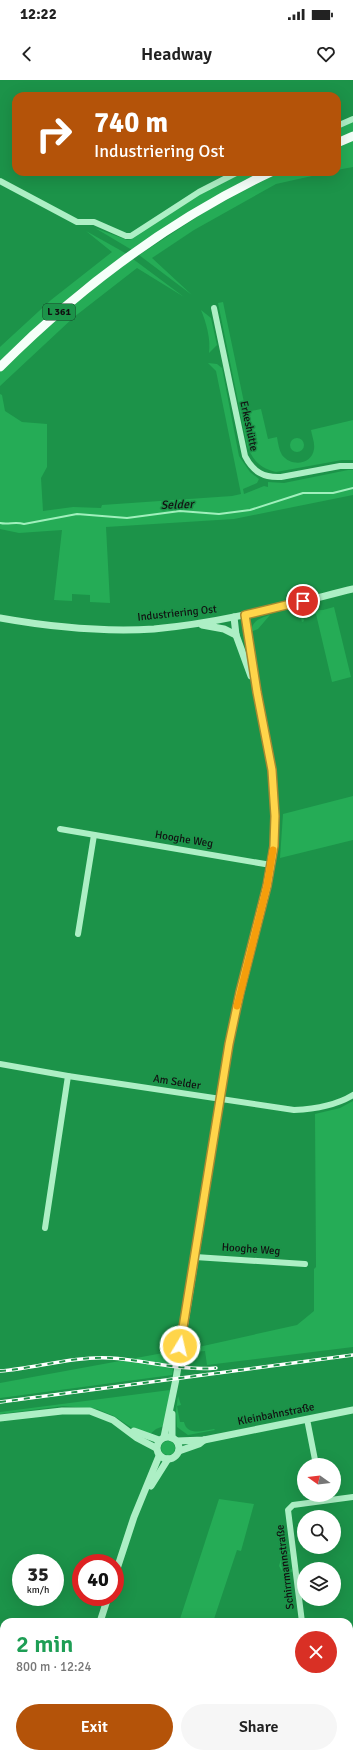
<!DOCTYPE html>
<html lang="en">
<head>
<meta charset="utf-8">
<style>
	:root { --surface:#fff; --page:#f6f6f6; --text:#222; --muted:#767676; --accent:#b45309 }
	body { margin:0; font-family:Signika,sans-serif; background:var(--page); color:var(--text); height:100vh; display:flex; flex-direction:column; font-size:15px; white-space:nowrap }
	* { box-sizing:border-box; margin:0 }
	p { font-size:13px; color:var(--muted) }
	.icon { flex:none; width:22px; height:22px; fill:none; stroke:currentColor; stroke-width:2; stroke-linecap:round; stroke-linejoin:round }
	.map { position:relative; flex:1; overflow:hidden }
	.drawer { position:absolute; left:0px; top:1538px; width:353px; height:140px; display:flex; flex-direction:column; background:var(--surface); border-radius:12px 12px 0 0; box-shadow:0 4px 16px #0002 }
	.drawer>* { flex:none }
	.guide { position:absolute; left:12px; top:12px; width:329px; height:84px; border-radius:12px; box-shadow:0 4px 16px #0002; background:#b45309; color:#fff; overflow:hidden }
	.needle { width:26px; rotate:284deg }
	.buttons { position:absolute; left:297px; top:1378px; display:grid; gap:8px }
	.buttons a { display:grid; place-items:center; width:44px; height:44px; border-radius:50%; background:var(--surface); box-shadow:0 4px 16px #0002; font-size:20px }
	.speed { position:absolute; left:12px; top:1474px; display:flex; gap:8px; font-size:20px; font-weight:700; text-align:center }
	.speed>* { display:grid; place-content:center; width:52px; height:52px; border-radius:50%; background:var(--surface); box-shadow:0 4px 16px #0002; line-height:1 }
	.speed small { font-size:10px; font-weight:400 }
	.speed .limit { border:6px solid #d22; background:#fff; color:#111 }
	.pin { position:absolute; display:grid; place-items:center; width:34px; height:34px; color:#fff; margin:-17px; border:2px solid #fff; border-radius:50%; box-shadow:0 1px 4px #0007 }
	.me { position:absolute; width:44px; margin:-22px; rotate:9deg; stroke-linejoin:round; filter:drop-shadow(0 0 3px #0008) }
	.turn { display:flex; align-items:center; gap:14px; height:84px; padding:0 16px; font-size:18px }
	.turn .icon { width:52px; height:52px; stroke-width:2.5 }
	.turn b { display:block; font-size:28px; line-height:34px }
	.round { display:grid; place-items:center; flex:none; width:42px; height:42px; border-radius:21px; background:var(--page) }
	.overview { display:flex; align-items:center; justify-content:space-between; height:68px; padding:0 16px }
	h1 { font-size:24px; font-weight:600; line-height:30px; color:#1e9e55 }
	.button { display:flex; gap:8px; margin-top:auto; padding:8px 16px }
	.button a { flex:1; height:46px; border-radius:24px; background:var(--accent); color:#fff; font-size:16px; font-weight:600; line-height:46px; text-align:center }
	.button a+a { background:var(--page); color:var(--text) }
	.status { display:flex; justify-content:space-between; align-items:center; height:28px; padding:0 20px; background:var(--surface); direction:ltr }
	.status svg { height:11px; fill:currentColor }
	header { display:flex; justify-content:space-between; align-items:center; height:52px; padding:0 16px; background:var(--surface); font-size:18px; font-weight:600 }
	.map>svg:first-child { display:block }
</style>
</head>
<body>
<div class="status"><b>12:22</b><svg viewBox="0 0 49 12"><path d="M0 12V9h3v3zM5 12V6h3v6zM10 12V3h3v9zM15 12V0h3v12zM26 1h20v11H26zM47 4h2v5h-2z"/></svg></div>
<header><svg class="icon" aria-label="back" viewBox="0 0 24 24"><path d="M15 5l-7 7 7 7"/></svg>Headway<svg class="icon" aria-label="heart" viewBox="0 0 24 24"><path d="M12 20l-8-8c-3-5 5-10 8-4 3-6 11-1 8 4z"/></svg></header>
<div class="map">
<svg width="353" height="1678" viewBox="0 0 353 1678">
	<rect width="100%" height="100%" fill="#1c9349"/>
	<!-- green -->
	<g fill="#25ac56">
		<polygon points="353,42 353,52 337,59 337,48"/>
		<polygon points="353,60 353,87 337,90 337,66"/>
		<polygon points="242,92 262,92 132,170 95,148 127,160 132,159 201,114"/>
		<polygon points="279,92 330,92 276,104 194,150 152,178 192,215 139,175 208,130"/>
		<polygon points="86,151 127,174 79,209 0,281 0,267 1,266 51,220 112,172"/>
		<path d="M133,179l51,38 -47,-29 -63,49 -74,69v-14c42,-41 86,-79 133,-113z"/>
		<path d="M223,222l23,110 15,-3 7,30 9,-2c1,6 2,13 5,18 9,12 30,10 32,-6 1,-6 -2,-13 -3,-19l42,-10v40h-11l-66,12c-16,-4 -23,-11 -29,-27l-29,-142z"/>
		<path d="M201,230l10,8 6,27 -8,8c2,-14 -3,-31 -8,-43z"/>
		<polygon points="208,283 217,284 222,288 239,376 250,392 259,399 257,403 243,409 244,414 264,406 268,407 268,402 284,403 348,390 353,390 353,415 234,439 106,447 110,523 90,522 90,515 72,514 72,521 54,520 62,450 19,453 0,449 0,314 2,315 5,331 22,342 47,344 47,387 41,398 43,431 73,427 101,428 102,425 232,416 241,414 216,291"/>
		<circle cx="297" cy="365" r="7"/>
		<polygon points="334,527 351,597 332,602 316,534 303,536 304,541 302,542 299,531 323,530"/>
		<path d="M270,535l-12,14 -7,3c1,-12 10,-14 19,-17z"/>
		<polygon points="353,716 353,760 280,778 283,734"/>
		<polygon points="353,1021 353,1267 207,1285 205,1271 184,1273 185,1270 297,1245 314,1231 314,1189 316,1187 315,1034 340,1028"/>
		<polygon points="174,1271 176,1271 172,1295 0,1318 0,1303"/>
		<polygon points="170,1310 164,1346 156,1349 149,1355 132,1348 114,1336 97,1329 63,1326 0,1334 0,1332"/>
		<path d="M178,1316l3,9 -4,1 3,16h4c3,14 19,9 30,7l1,1 -27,5 -11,-8 -1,-17z"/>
		<circle cx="168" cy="1368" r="7"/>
		<polygon points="219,1419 254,1424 241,1471 237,1470 213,1542 179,1542"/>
		<polygon points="289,1471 290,1474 285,1475 286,1490 292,1489 292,1492 283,1493 279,1486 281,1479 286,1472"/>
		<polygon points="349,1621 353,1659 353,1678 343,1678 344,1674 349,1674"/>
	</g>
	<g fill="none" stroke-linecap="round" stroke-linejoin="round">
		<!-- stream -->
		<path stroke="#a0f0bc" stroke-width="2" d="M0,443c9,2 15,-2 24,1l53,-10 50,4 53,-7 39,3 31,-4 53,-17h30l20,-5"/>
		<!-- minor -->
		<g stroke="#adefc5" stroke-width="6">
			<polyline points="337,46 353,39"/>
			<polyline points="0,101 77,142 94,142 126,156 131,156 199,112 238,92"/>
			<path d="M214,228l31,148c8,16 19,22 36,21l59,-11h13"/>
			<polyline points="60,749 271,785"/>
			<polyline points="78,854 94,755"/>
			<path d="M0,984l68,12 226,34c21,-1 41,-4 59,-15"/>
			<polyline points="45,1148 68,996"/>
			<polyline points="195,1177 305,1184"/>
			<polyline points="307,1339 316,1385"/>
			<polyline points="302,1542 288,1430 293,1425 353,1417"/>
			<polyline points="0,1647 4,1648"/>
		</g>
		<!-- tertiary -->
		<g stroke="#adefc5" stroke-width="7">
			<polyline points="234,537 236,555 251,596"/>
			<path d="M0,538c50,9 103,14 154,11 68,-6 133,-24 199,-40"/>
			<polyline points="202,545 224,549 236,555"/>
			<polyline points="172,1334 172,1358"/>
			<polyline points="0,1338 62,1331 90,1331 113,1340 137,1358 156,1368"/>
			<polyline points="134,1351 159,1360"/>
			<circle cx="168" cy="1368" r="11"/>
			<polyline points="164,1357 176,1299 231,953 267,806 274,766 275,736 272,690 257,612 245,535"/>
			<polyline points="177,1361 204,1360 353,1330"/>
			<polyline points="179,1371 199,1364 204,1360"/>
			<polyline points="151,1406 168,1379"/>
			<polyline points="115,1495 134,1437 159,1376"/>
			<polyline points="100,1542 108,1517"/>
			<polyline points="56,1678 57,1674"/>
		</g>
		<!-- primary -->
		<g stroke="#f5fff9" stroke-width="9">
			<polyline points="337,63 353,56"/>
			<path d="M0,287c79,-79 170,-147 271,-195"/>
		</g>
		<!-- rail casing -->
		<g stroke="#fff" stroke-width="3.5">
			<g id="rail">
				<path d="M0,1291c37,-3 73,-15 110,-13 36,2 70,13 106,10"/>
				<polyline points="0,1322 353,1275"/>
			</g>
		</g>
		<!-- rail -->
		<use href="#rail" stroke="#1c9349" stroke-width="2" stroke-dasharray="6" stroke-linecap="butt"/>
	</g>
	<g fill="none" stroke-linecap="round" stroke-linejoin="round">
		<!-- route casing -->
		<g stroke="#a68a30" stroke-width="10">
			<polyline id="route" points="180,1266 229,964 240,912 267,806 274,766 275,736 272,690 257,612 245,535 303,521"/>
		</g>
		<!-- route -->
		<use href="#route" stroke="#ffd54a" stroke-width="7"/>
		<!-- slow -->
		<polyline stroke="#f59e0b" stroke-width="7" points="237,926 267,806 273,770"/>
	</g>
	<g text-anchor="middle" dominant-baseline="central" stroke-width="3" stroke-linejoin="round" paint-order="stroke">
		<!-- shield labels -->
		<rect fill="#1c9349" stroke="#143822" stroke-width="1" x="43" y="224" width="32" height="16" rx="3"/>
		<g font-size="10" font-weight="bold" fill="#111">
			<text x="59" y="232">L 361</text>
		</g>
		<!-- street labels -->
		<g font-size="11" fill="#111" stroke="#1c9349">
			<text transform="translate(249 346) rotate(78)">Erkeshütte</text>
			<text transform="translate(177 533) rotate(-6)">Industriering Ost</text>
			<text transform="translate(184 759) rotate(9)">Hooghe Weg</text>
			<text transform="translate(177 1002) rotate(9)">Am Selder</text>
			<text transform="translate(251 1169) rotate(4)">Hooghe Weg</text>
			<text transform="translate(276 1334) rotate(-11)">Kleinbahnstraße</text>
			<text transform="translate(285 1487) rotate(-97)">Schirrmannstraße</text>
		</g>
		<!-- water labels -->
		<g font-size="12" font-style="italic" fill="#111" stroke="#1c9349">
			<text transform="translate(177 425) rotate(-2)">Selder</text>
		</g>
	</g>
</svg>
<div class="buttons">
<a><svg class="needle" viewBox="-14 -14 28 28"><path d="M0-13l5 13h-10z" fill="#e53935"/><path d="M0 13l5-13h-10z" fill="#767676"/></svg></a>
<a><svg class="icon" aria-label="search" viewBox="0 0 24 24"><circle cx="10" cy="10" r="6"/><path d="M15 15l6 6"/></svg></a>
<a><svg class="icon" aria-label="layers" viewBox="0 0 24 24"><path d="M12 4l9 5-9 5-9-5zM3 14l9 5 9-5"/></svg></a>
</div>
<div class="speed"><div>35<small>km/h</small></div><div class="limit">40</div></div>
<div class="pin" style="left:303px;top:521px;background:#d93025"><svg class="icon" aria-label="arrive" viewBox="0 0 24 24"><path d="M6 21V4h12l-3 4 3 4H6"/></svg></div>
<svg class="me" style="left:180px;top:1266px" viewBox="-20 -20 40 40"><circle r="17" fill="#ffd54a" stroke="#fff" stroke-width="3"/><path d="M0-11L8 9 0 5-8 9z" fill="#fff"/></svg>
<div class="guide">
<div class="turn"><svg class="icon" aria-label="right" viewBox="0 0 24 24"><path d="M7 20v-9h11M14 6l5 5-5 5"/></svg><div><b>740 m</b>Industriering Ost</div></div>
</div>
<section class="drawer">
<div class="overview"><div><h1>2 min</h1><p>800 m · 12:24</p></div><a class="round" style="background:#d93025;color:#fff"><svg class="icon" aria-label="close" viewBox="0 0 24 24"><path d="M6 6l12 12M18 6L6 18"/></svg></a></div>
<div class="button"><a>Exit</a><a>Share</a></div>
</section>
</div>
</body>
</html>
